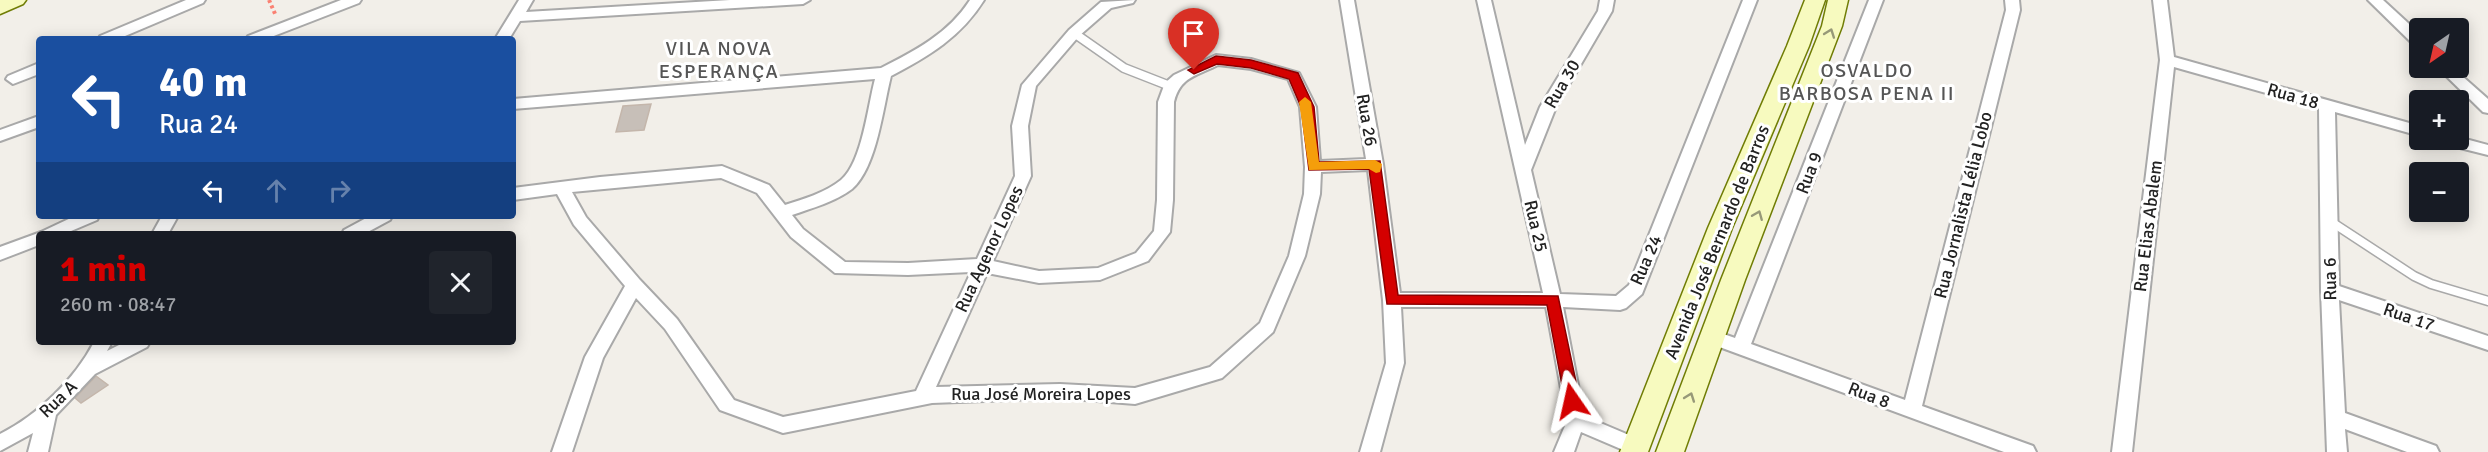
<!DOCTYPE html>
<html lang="pt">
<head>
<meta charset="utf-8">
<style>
	:root { --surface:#171b24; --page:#20242c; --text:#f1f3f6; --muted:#9ea1a6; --accent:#d40000 }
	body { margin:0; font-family:Signika,sans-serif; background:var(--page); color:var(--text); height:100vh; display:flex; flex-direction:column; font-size:22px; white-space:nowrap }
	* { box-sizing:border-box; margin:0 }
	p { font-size:20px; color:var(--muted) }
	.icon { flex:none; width:33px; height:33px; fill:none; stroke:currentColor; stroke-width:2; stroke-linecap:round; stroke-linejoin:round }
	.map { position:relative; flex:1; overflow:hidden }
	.drawer { position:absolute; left:36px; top:231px; width:480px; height:114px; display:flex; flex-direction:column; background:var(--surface); border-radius:6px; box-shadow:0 3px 15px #0003 }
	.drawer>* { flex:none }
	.banner { position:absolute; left:36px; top:36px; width:480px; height:183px; border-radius:6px; box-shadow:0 3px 15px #0003; background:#1a4fa0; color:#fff; overflow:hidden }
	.needle { width:39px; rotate:214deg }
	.controls { position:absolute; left:2409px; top:18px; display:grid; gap:12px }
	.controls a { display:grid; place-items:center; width:60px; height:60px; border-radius:6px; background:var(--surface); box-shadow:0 3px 15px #0003; font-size:30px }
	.pin { position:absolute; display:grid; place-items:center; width:51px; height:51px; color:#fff; margin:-62px -26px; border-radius:50% 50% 50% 0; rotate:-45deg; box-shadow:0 0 6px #0007 }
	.pin .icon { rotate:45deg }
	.me { position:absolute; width:66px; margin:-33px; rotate:349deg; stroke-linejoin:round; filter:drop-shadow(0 0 4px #0008) }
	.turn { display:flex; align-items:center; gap:21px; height:126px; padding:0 24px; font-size:27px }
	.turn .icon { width:78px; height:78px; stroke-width:2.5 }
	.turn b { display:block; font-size:42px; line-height:51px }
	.lanes { display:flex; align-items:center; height:57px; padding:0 24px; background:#0003; justify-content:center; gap:30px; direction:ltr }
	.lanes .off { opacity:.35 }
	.round { display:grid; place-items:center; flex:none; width:63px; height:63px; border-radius:6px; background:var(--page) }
	.summary { display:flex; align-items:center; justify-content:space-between; height:102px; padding:0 24px }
	h1 { font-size:36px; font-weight:800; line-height:45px; color:var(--accent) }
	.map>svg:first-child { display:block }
</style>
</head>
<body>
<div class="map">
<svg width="2488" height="452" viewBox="0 0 2488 452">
	<rect width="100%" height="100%" fill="#f2efe9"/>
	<!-- building -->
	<g fill="#c7bfb8" stroke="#c4b6ab" stroke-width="1.5">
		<polygon points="651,104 644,130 616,132 623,106"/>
		<polygon points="96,376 108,385 81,403 75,398"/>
	</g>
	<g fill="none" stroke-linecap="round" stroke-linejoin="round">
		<!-- service casing -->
		<g stroke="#a9a9a9" stroke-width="11">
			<g id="service">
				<polyline points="1074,33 1124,68 1170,86"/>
				<polyline points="2330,221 2414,276 2431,284 2488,301"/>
			</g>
		</g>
		<!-- minor casing -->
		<g stroke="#a9a9a9" stroke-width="4">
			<g id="minor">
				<polygon points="186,0 205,0 203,3 118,39 98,39 100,36"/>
				<polygon points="341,0 361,0 359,3 266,39 246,39 248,36"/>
				<polygon points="519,0 533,0 526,12 730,0 810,0 803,4 520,21 509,39 495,39"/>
				<path d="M970,0h14c-23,37 -55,56 -93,76 -8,31 -14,91 -39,113 -17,13 -40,19 -60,26l11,14 42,33 63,1 69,-4 38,-83 -3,-50 10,-41 47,-55 32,-28 34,-2 -2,3 -22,5 -32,28 -43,50 -8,40 3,50 -38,85 46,10 59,-3 38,-15 18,-22 3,-31 1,-98 7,-19 9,-8 42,-20 35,4 48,14 17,34 4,54 46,-2 -26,-159h14l29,164 17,129h143l-66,-293h14l34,145 15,-38 58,-96 2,-11h14l-2,11 -56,96 -25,63 29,124 56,2 13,-11 114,-285h14l-115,294 -16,14 -6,2 -57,-3 21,109 59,25 3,6 -3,5h-15l-47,-20 -7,20h-20l13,-31 -21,-114h-145l3,56 -24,89h-20l26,-89 -3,-63 -15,-130 -47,2 -1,22 -15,62 -32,76 -51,46 -87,26 -75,-6 -128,5 -149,30 -63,-23 -55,-81 -29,-31 -33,60 -31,94h-20l33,-95 40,-71 -51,-61 -17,-31 -44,6v-12l87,-11 122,-11 47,19 16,20c18,-6 40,-12 56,-25 21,-17 27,-75 34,-101l-362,30v-10l368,-31c34,-17 68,-35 89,-68zM1218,65l33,4 37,10 12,28 5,60 -1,27 -15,62 -29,67 -50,44 -75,21 -75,-4 -124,3 51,-114 52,10 61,-3 48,-19 22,-29 3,-32 1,-98c6,-25 22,-26 44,-37zM721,178l36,15 34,44 44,36 73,2 63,-3 -55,119 -133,26 -49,-17 -57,-81 -37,-39 -54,-63 -14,-25z"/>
				<polygon points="1869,0 1883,0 1751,344 1905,400 2006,10 2005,0 2019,0 2020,10 1922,406 2033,446 2036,452 2004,452 1706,342 1703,337 1706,332 1712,330 1735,338"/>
				<polygon points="2153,0 2167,0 2174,57 2420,126 2420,136 2335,112 2339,286 2488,336 2488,350 2339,300 2345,413 2436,446 2439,452 2407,452 2345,429 2347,452 2327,452 2321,290 2319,108 2174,67 2132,452 2112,452 2160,60"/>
				<polygon points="2368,0 2383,0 2420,34 2420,47 2415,46"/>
				<polygon points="39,63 39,74 13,84 6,79 8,76"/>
				<polygon points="2438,68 2453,68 2488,99 2488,113 2483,112"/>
				<polygon points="39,116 39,127 0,141 0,130"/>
				<polygon points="2458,137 2488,145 2488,155 2444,144 2441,140 2458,140"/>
				<polygon points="75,216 99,216 97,220 64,234 39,234 39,245 0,260 0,247 41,232"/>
				<polygon points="162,216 178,216 168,234 152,234"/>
				<polygon points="370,216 392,216 390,220 364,234 342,234 344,230"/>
				<path d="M94,342h18l-5,9 18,-9h25l-3,5 -52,27 -39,41 -8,37h-20l5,-19 -33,18v-17c38,-19 75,-55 94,-92z"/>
			</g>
		</g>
		<!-- secondary casing -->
		<g stroke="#707d05" stroke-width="3">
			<g id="secondary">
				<polygon points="0,0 26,0 23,4 0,14"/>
				<polygon points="1805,0 1825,0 1809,46 1732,228 1648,452 1620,452 1708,228 1787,46"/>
				<polygon points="1828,0 1848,0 1842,26 1745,280 1684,452 1656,452 1721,280 1822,26"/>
			</g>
		</g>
		<!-- path -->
		<polyline stroke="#fa8072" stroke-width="4" stroke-dasharray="3 3" stroke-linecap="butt" points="269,0 276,16"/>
		<!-- service -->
		<use href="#service" stroke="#fff" stroke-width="8"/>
		<!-- minor -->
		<use href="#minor" fill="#fff" fill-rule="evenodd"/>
		<!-- secondary -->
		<use href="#secondary" fill="#f7fabf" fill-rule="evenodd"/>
	</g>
	<!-- one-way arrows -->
	<defs><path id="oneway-chevron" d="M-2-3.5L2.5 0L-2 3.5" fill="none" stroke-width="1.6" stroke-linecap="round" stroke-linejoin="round" transform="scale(1.5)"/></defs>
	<g stroke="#979978">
		<use href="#oneway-chevron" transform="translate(1830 33) rotate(-70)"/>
		<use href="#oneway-chevron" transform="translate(1758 215) rotate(-68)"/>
		<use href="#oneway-chevron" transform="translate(1690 397) rotate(-70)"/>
	</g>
	<!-- route -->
	<polygon fill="#d40000" stroke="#8a0000" stroke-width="1.5" points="1216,56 1251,60 1298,73 1314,107 1319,162 1380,161 1398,295 1558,296 1580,401 1578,406 1572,407 1567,406 1565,401 1547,305 1387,304 1369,169 1309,170 1301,107 1289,79 1251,68 1217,64 1194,74 1188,70"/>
	<!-- slow -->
	<polygon fill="#f59e0b" points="1305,97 1311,102 1319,162 1375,160 1382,164 1380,172 1376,173 1369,169 1309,170 1299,102"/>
	<g text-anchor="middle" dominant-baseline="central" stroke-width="6" stroke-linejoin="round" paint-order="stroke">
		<!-- street labels -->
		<g font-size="18" fill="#222" stroke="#fff">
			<text transform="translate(1562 84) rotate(-60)">Rua 30</text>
			<text transform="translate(2293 96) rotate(16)">Rua 18</text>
			<text transform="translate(1367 120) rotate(80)">Rua 26</text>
			<text transform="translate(1809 173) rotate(-69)">Rua 9</text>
			<text transform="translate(1963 205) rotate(-76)">Rua Jornalista Lélia Lobo</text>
			<text transform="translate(1536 226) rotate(77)">Rua 25</text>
			<text transform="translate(2148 226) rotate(-83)">Rua Elias Abalem</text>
			<text transform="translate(1717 242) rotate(-68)">Avenida José Bernardo de Barros</text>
			<text transform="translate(989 249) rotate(-65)">Rua Agenor Lopes</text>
			<text transform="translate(1646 260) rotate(-66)">Rua 24</text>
			<text transform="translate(2330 279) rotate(-91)">Rua 6</text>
			<text transform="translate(2409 317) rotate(19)">Rua 17</text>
			<text x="1041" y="394">Rua José Moreira Lopes</text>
			<text transform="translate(1869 395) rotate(21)">Rua 8</text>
			<text transform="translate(58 399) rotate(-44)">Rua A</text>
		</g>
		<!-- neighbourhood labels -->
		<g font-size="20" letter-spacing="1.5" fill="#555" stroke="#fff">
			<text x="719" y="48">VILA NOVA<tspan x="719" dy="23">ESPERANÇA</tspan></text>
			<text x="1867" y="70">OSVALDO<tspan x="1867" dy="23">BARBOSA PENA II</tspan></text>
		</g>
	</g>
</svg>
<div class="controls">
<a><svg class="needle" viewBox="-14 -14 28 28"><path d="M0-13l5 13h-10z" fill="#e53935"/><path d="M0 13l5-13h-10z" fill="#9ea1a6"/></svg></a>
<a>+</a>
<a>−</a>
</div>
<div class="pin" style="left:1194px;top:70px;background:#d93025"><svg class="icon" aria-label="arrive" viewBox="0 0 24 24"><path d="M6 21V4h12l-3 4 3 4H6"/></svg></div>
<svg class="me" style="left:1572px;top:401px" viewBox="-20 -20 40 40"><path d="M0-17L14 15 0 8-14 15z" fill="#d40000" stroke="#fff" stroke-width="4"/></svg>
<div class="banner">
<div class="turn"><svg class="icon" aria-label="left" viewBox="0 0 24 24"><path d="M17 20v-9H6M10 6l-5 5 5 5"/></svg><div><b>40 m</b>Rua 24</div></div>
<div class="lanes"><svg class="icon" aria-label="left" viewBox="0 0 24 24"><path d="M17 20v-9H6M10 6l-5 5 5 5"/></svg><svg class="icon off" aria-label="ahead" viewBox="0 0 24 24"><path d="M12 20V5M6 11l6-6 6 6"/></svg><svg class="icon off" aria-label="right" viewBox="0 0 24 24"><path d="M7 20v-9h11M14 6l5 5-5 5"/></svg></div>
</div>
<section class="drawer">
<div class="summary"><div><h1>1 min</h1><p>260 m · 08:47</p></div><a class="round"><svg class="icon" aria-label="close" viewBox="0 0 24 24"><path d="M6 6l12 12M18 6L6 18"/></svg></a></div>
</section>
</div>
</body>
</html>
